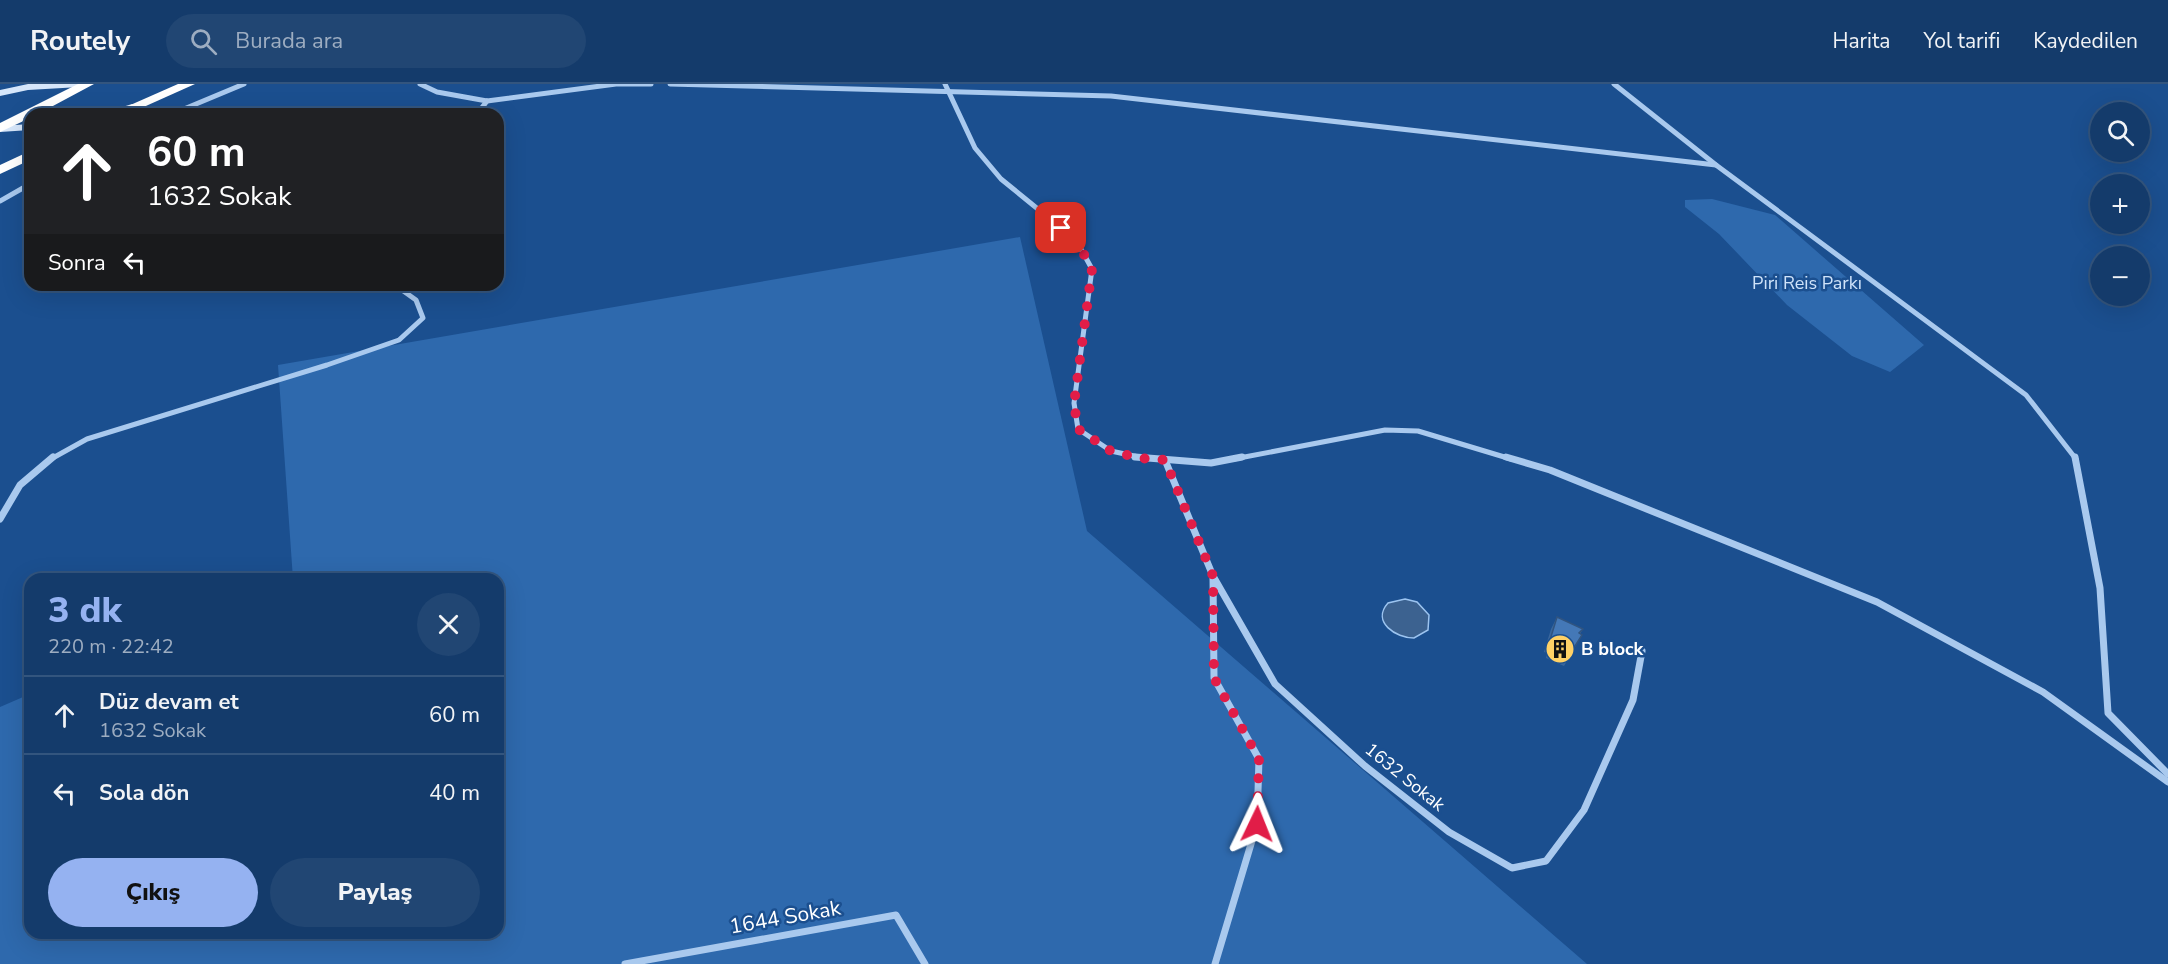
<!DOCTYPE html>
<html lang="tr">
<head>
<meta charset="utf-8">
<style>
	:root { --surface:#143b6b; --page:#214673; --text:#f1f3f6; --muted:#9dadc1; --line:#33557e; --accent:#95b2f1 }
	body { margin:0; font-family:"Nunito Sans",sans-serif; background:var(--page); color:var(--text); height:100vh; display:flex; flex-direction:column; font-size:22px; white-space:nowrap }
	* { box-sizing:border-box; margin:0 }
	p { font-size:20px; color:var(--muted) }
	.icon { flex:none; width:33px; height:33px; fill:none; stroke:currentColor; stroke-width:2; stroke-linecap:round; stroke-linejoin:round }
	.map { position:relative; flex:1; overflow:hidden }
	.drawer { position:absolute; left:24px; top:489px; width:480px; height:366px; display:flex; flex-direction:column; background:var(--surface); border-radius:18px; box-shadow:0 6px 24px #0002,0 0 0 2px var(--line) }
	.drawer>* { flex:none }
	.hud { position:absolute; left:24px; top:24px; width:480px; height:183px; border-radius:18px; box-shadow:0 6px 24px #0002,0 0 0 2px var(--line); background:#202124; color:#fff; overflow:hidden }
	.fabs { position:absolute; left:2090px; top:18px; display:grid; gap:12px }
	.fabs a { display:grid; place-items:center; width:60px; height:60px; border-radius:50%; background:var(--surface); box-shadow:0 6px 24px #0002,0 0 0 2px var(--line); font-size:30px }
	.pin { position:absolute; display:grid; place-items:center; width:51px; height:51px; color:#fff; margin:-26px; border-radius:12px; box-shadow:0 3px 9px #0006 }
	.me { position:absolute; width:66px; margin:-33px; rotate:2deg; stroke-linejoin:round; filter:drop-shadow(0 0 4px #0008) }
	.turn { display:flex; align-items:center; gap:21px; height:126px; padding:0 24px; font-size:27px }
	.turn .icon { width:78px; height:78px; stroke-width:2.5 }
	.turn b { display:block; font-size:42px; line-height:51px }
	.then { display:flex; align-items:center; height:57px; padding:0 24px; background:#0003; gap:12px; font-size:22px }
	.round { display:grid; place-items:center; flex:none; width:63px; height:63px; border-radius:32px; background:var(--page) }
	.summary { display:flex; align-items:center; justify-content:space-between; height:102px; padding:0 24px }
	h1 { font-size:36px; font-weight:800; line-height:45px; color:var(--accent) }
	.action { display:flex; gap:12px; margin-top:auto; padding:12px 24px }
	.action a { flex:1; height:69px; border-radius:36px; background:var(--accent); color:#111; font-size:24px; font-weight:800; line-height:69px; text-align:center }
	.action a+a { background:var(--page); color:var(--text) }
	ul { padding:0; list-style:none }
	li { display:flex; align-items:center; gap:18px; height:78px; padding:0 24px; border-top:2px solid var(--line) }
	li div { flex:1 }
	li b { display:block; font-size:22px }
	li em { font-style:normal }
	header { display:flex; align-items:center; gap:36px; box-sizing:border-box; height:84px; padding:0 30px; background:var(--surface); border-bottom:2px solid var(--line) }
	header strong { font-size:28px }
	nav { display:flex; gap:33px; margin-inline-start:auto; font-size:21px }
	.search { width:420px; height:54px; background:var(--page); display:flex; align-items:center; gap:15px; box-sizing:border-box; padding:0 21px; border-radius:33px; color:var(--muted); font-size:22px }
	.map>svg:first-child { display:block }
</style>
</head>
<body>
<header>
<strong>Routely</strong>
<div class="search"><svg class="icon" aria-label="search" viewBox="0 0 24 24"><circle cx="10" cy="10" r="6"/><path d="M15 15l6 6"/></svg>Burada ara</div>
<nav><a>Harita</a><a>Yol tarifi</a><a>Kaydedilen</a></nav>
</header>
<div class="map">
<svg width="2168" height="880" viewBox="0 0 2168 880">
	<rect width="100%" height="100%" fill="#1b4f8f"/>
	<!-- green -->
	<g fill="#2e69ad">
		<polygon points="1712,115 1775,131 1924,261 1890,288 1852,272 1787,221 1719,150 1685,123 1685,116"/>
		<polygon points="1020,153 1087,447 1587,880 0,880 0,623 30,610 30,849 498,849 498,495 293,495 278,281"/>
	</g>
	<!-- water -->
	<path fill="#3c6290" stroke="#9cc4f0" stroke-width="1.5" d="M1405,515l12,3 12,13 -1,15 -14,8c-18,0 -43,-16 -26,-35z"/>
	<g fill="none" stroke-linecap="round" stroke-linejoin="round">
		<!-- street-far1 -->
		<g stroke="#a9c9ee" stroke-width="5">
			<polyline points="420,0 437,8 487,17 616,0 651,0"/>
			<polyline points="670,0 1111,12 1716,81"/>
			<polyline points="945,0 975,64 1001,95 1076,156 1092,185 1074,319 1078,345 1111,367 1148,375"/>
			<polyline points="1614,0 1716,81 2026,311 2076,375"/>
			<polyline points="172,30 244,0"/>
			<polyline points="477,30 487,17"/>
			<polyline points="0,117 30,100"/>
			<polyline points="51,375 87,355 327,281 399,256 423,234 416,216 395,201"/>
			<polyline points="1234,375 1385,346 1418,347 1511,375"/>
		</g>
		<!-- street -->
		<g stroke="#a9c9ee" stroke-width="7">
			<polyline points="1135,373 1211,379 1242,373"/>
			<polyline points="1506,373 1550,386 1877,518 2043,608 2168,698"/>
			<polyline points="2075,373 2100,504 2108,629 2168,690"/>
			<polyline points="1165,376 1213,492 1275,600 1365,682 1449,748 1512,784 1546,777 1584,726 1633,616 1642,567"/>
			<polyline points="0,435 20,401 53,373"/>
			<polyline points="1213,493 1214,594 1259,675 1257,740 1215,880"/>
			<polyline points="625,880 896,831 925,880"/>
		</g>
		<!-- secondary -->
		<g fill="#d6e6fa" fill-rule="evenodd">
			<polygon points="28,0 84,0 80,3 28,6 0,12 0,6"/>
			<polygon points="132,20 135,21 135,25 114,30 100,30"/>
			<polygon points="30,40 30,46 0,48 0,42"/>
		</g>
		<!-- highway -->
		<g fill="#fff" fill-rule="evenodd">
			<polygon points="78,0 94,0 38,30 30,30 30,34 0,48 0,39"/>
			<polygon points="178,0 195,0 128,30 110,30"/>
			<polygon points="30,67 30,76 0,90 0,81"/>
		</g>
	</g>
	<!-- wall -->
	<polygon fill="#3a679d" points="1557,533 1583,545 1580,550 1582,551 1564,582 1546,574 1547,569 1544,568 1551,545"/>
	<!-- building -->
	<polygon fill="#4478b7" stroke="#305480" stroke-width="1.5" points="1557,533 1583,545 1579,549 1582,551 1570,570 1552,563 1554,558 1550,556"/>
	<g fill="none" stroke-linecap="round" stroke-linejoin="round">
		<!-- route -->
		<polyline stroke="#e11d48" stroke-width="10" stroke-dasharray="0 18" points="1061,144 1076,156 1092,185 1074,320 1078,345 1111,367 1139,374 1165,376 1213,492 1214,594 1259,675 1257,740"/>
	</g>
	<!-- icons -->
	<defs>
		<g id="building-disc" transform="scale(1.5)"><circle r="9.5" fill="#ffd166" stroke="#1b4f8f"/><path d="M-4-6H4V6H1V3H-1V6H-4ZM-2.5-4.3h1.7v1.8h-1.7ZM.8-4.3h1.7v1.8H.8ZM-2.5-1h1.7V.8h-1.7ZM.8-1h1.7V.8H.8Z" fill="#111"/></g>
	</defs>
	<g fill-rule="evenodd">
		<use href="#building-disc" x="1560" y="565"/>
	</g>
	<g text-anchor="middle" dominant-baseline="central" stroke-width="5" stroke-linejoin="round" paint-order="stroke">
		<!-- park labels -->
		<g font-size="18" fill="#cfe3fa" stroke="#1b4f8f">
			<text x="1807" y="199">Piri Reis Parkı</text>
		</g>
		<!-- poi labels -->
		<g font-size="18" font-weight="bold" fill="#fff" stroke="#1b4f8f" text-anchor="start">
			<text x="1581" y="565">B block</text>
		</g>
		<!-- street labels -->
		<g font-size="18" fill="#fff" stroke="#1b4f8f">
			<text transform="translate(1405 693) rotate(39)">1632 Sokak</text>
		</g>
		<!-- near-street labels -->
		<g font-size="21" fill="#fff" stroke="#1b4f8f">
			<text transform="translate(785 833) rotate(-10)">1644 Sokak</text>
		</g>
	</g>
</svg>
<div class="fabs">
<a><svg class="icon" aria-label="search" viewBox="0 0 24 24"><circle cx="10" cy="10" r="6"/><path d="M15 15l6 6"/></svg></a>
<a>+</a>
<a>−</a>
</div>
<div class="pin" style="left:1061px;top:144px;background:#d93025"><svg class="icon" aria-label="arrive" viewBox="0 0 24 24"><path d="M6 21V4h12l-3 4 3 4H6"/></svg></div>
<svg class="me" style="left:1257px;top:740px" viewBox="-20 -20 40 40"><path d="M0-17L14 15 0 8-14 15z" fill="#e11d48" stroke="#fff" stroke-width="4"/></svg>
<div class="hud">
<div class="turn"><svg class="icon" aria-label="ahead" viewBox="0 0 24 24"><path d="M12 20V5M6 11l6-6 6 6"/></svg><div><b>60 m</b>1632 Sokak</div></div>
<div class="then">Sonra<svg class="icon" aria-label="left" viewBox="0 0 24 24"><path d="M17 20v-9H6M10 6l-5 5 5 5"/></svg></div>
</div>
<section class="drawer">
<div class="summary"><div><h1>3 dk</h1><p>220 m · 22:42</p></div><a class="round"><svg class="icon" aria-label="close" viewBox="0 0 24 24"><path d="M6 6l12 12M18 6L6 18"/></svg></a></div>
<ul>
<li><svg class="icon" aria-label="ahead" viewBox="0 0 24 24"><path d="M12 20V5M6 11l6-6 6 6"/></svg><div><b>Düz devam et</b><p>1632 Sokak</p></div><em>60 m</em></li>
<li><svg class="icon" aria-label="left" viewBox="0 0 24 24"><path d="M17 20v-9H6M10 6l-5 5 5 5"/></svg><div><b>Sola dön</b></div><em>40 m</em></li>
</ul>
<div class="action"><a>Çıkış</a><a>Paylaş</a></div>
</section>
</div>
</body>
</html>
